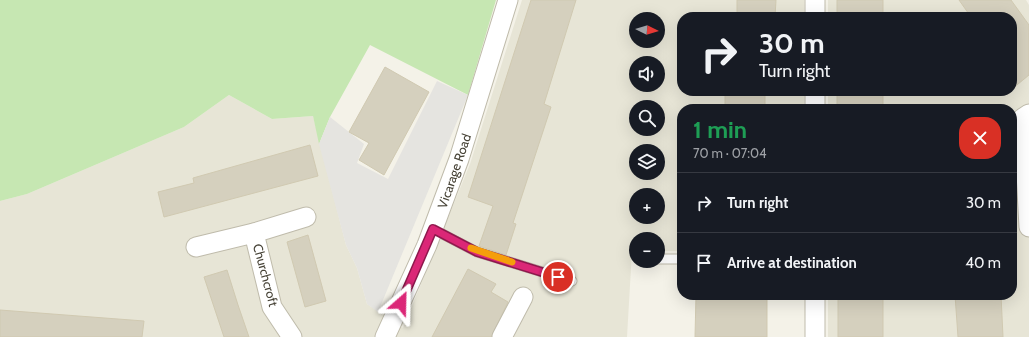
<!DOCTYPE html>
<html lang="en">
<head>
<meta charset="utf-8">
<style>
	:root { --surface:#171b24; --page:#20242c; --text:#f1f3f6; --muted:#9ea1a6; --line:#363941 }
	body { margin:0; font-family:Cabin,sans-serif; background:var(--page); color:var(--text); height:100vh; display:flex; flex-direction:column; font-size:15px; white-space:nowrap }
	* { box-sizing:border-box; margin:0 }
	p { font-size:13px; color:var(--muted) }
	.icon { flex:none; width:22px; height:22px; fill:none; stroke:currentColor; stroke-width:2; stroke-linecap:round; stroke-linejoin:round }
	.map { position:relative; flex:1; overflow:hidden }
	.drawer { position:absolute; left:677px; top:104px; width:340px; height:196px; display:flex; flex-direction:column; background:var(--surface); border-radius:16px; box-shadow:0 4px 16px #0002 }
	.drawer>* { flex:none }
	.top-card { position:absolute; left:677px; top:12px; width:340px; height:84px; border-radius:16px; box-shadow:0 4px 16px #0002; background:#171b24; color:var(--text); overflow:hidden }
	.needle { width:26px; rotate:95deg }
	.tools { position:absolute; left:629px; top:12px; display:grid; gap:8px }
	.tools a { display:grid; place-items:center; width:36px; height:36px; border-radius:50%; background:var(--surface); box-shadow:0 4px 16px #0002; font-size:20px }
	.pin { position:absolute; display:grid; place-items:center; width:34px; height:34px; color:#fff; margin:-17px; border:2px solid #fff; border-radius:50%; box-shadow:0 1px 4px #0007 }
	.me { position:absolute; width:44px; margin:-22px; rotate:25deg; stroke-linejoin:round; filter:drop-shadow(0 0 3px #0008) }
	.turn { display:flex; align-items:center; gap:14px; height:84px; padding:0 16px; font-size:18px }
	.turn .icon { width:52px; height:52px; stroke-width:2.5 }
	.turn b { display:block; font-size:28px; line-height:34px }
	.round { display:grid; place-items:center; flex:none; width:42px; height:42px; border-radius:16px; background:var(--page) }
	.head { display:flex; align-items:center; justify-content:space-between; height:68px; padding:0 16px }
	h1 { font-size:24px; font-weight:700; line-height:30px; color:#1e9e55 }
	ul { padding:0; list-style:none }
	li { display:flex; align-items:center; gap:12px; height:60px; padding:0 16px; border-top:1px solid var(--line) }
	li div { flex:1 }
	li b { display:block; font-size:15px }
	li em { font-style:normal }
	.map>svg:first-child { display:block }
</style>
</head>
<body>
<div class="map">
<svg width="1029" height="337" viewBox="0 0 1029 337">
	<rect width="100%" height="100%" fill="#f4f2e8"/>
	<!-- residential -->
	<g fill="#e7e5d6" fill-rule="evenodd">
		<path d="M522,0h282v17h-122v74h122v18h-122v142h-24v-12h-22v12h-4l-5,86h-627v-136l27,-7 157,-67 45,-32 43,24 41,-3 33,129 11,23 10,36 36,24 67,-164zM636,19h22v22h-22zM636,63h22v22h-22zM636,107h22v22h-22zM636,151h22v22h-22zM636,195h22v22h-22z"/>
		<polygon points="828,0 1026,0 1029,5 1029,337 828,337 828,295 1012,295 1012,109 828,109 828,91 1012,91 1012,17 828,17"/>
	</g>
	<!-- green -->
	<polygon fill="#c6e7b2" points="0,0 496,0 468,95 370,45 330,117 319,144 313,116 272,119 229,95 184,127 27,194 0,201"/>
	<!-- parking -->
	<polygon fill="#e5e4e0" points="437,81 468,95 378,312 367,304 357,268 346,245 319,144 330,117 364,144 357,163 388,179"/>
	<!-- building -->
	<g fill="#d5d0be" stroke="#d0c9b1">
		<polygon points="531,0 576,0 544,104 551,107 513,223 516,224 506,255 479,246 493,206 468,197"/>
		<polygon points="737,0 776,0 775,17 737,17"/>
		<rect x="837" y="0" width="46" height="17"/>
		<polygon points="959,0 1011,0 1029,25 1029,75 1012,89 1012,17 971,17"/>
		<polygon points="385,67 429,92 384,175 359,160 369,143 349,132"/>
		<rect x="725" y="91" width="40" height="18"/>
		<rect x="837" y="91" width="46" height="18"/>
		<polygon points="310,145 318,176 164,217 158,192 194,183 193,178"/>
		<polygon points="308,235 326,301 305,307 287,242"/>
		<polygon points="468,269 496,284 491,292 508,302 491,337 432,337"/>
		<polygon points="227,270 238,305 249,337 224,337 204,277"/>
		<polygon points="696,295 754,295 754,299 767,299 767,337 695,337"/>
		<rect x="838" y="295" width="45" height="42"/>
		<polygon points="955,295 1001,295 1003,337 958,337"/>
		<polygon points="0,310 144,321 142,337 0,337"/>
	</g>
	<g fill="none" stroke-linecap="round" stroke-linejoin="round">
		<!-- service casing -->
		<g stroke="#bfbbab" stroke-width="11">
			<g id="service">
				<polyline points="433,229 477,252 572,281"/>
				<polyline points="658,259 682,259"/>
			</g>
		</g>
		<!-- minor casing -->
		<g stroke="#bfbbab" stroke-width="21">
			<g id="minor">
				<polyline points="815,17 815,0"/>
				<polyline points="815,109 815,91"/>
				<polyline points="1029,114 1023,118 1029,227"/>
				<polyline points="196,247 254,233"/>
				<polyline points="292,337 272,307 254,233 306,217"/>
				<polyline points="385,337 427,245 459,159 508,0"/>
				<polyline points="502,337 523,297"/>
				<polyline points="815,337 815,295"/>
			</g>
		</g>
		<!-- service -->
		<use href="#service" stroke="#fff" stroke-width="9"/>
		<!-- minor -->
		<use href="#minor" stroke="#fff" stroke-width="19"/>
	</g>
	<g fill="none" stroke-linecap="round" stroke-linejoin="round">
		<!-- route casing -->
		<g stroke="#8e194d" stroke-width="10">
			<polyline id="route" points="401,303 433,229 477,252 558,277"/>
		</g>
		<!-- route -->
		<use href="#route" stroke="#db2777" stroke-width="7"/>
		<!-- slow -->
		<polyline stroke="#f59e0b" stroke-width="7" points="471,248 512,262"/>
	</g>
	<g text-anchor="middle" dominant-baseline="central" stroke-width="3" stroke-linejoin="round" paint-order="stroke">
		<!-- street labels -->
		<g font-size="13" fill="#474337" stroke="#fff">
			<text transform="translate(454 171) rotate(-71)">Vicarage Road</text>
			<text transform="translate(266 275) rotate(75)">Churchcroft</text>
		</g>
	</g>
</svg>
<div class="tools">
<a><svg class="needle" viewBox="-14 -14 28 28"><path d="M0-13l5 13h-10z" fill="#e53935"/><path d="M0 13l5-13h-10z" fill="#9ea1a6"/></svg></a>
<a><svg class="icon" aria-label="sound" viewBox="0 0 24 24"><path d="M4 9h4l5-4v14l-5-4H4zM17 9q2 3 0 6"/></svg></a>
<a><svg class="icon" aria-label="search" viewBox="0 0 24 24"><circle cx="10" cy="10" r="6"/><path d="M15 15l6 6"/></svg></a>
<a><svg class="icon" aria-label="layers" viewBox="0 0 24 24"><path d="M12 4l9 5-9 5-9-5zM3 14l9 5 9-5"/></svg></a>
<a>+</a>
<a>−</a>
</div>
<div class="pin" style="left:558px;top:277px;background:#d93025"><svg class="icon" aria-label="arrive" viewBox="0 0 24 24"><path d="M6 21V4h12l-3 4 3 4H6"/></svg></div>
<svg class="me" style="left:401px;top:303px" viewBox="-20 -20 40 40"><path d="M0-17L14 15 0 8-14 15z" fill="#db2777" stroke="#fff" stroke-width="4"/></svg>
<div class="top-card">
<div class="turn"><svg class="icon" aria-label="right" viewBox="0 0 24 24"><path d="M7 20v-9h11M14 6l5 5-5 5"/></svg><div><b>30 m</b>Turn right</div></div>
</div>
<section class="drawer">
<div class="head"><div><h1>1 min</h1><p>70 m · 07:04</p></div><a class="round" style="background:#d93025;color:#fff"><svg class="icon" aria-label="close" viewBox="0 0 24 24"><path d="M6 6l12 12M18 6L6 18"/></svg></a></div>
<ul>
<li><svg class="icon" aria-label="right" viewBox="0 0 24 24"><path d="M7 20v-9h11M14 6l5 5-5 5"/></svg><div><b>Turn right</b></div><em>30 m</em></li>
<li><svg class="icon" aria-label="arrive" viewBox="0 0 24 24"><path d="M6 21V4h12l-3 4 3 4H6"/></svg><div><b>Arrive at destination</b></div><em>40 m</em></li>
</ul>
</section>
</div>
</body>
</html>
